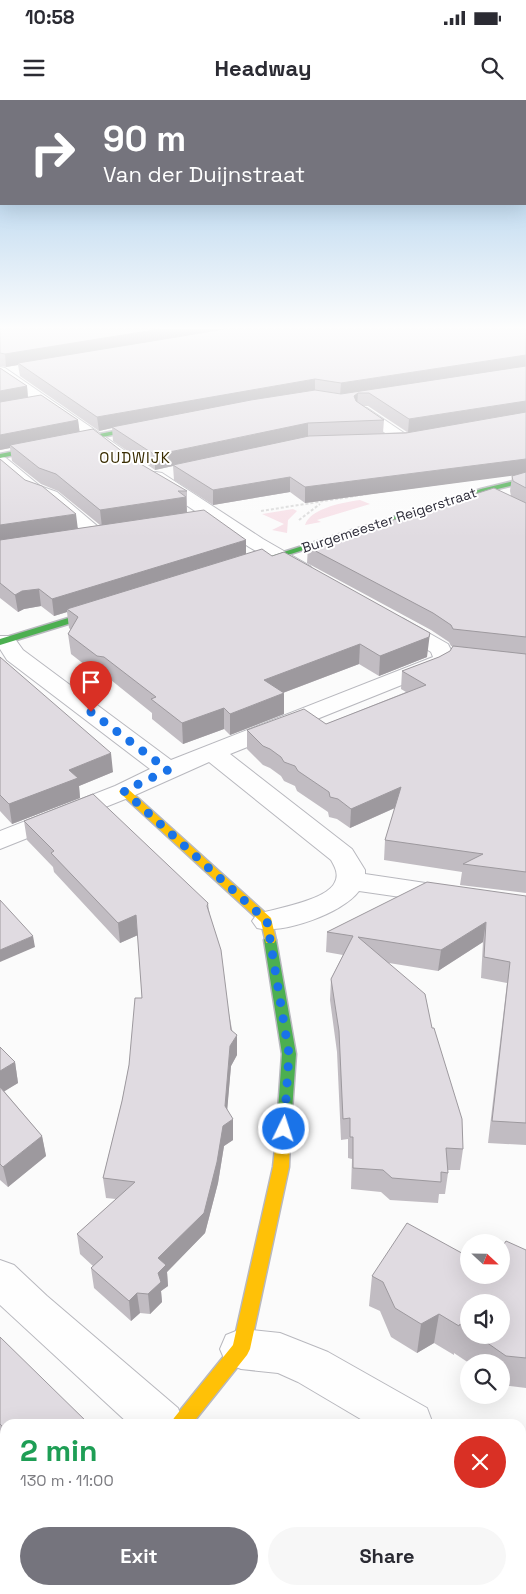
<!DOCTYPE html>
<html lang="en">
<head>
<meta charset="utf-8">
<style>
	:root { --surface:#fff; --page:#f7f7f7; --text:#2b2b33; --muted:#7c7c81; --accent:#75747d }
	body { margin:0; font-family:"Space Grotesk",sans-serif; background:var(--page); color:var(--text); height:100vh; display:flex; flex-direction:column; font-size:19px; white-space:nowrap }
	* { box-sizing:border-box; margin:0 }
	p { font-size:16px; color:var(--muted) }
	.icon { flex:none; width:28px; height:28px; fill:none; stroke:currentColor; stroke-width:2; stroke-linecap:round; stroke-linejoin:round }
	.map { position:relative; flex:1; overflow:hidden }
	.panel { position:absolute; left:0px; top:1319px; width:526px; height:176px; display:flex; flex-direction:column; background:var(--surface); border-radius:15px 15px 0 0; box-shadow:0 5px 20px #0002 }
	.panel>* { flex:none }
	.hud { position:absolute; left:0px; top:0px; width:526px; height:105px; box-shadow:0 5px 20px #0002; background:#75747d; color:#fff; overflow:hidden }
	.needle { width:32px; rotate:112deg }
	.buttons { position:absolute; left:460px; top:1134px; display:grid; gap:10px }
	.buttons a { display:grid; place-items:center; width:50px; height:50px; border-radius:50%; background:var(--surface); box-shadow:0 5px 20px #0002; font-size:25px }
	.pin { position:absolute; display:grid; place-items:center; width:42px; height:42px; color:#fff; margin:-51px -21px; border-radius:50% 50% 50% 0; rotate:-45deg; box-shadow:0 0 5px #0007 }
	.pin .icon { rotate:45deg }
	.me { position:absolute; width:55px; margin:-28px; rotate:4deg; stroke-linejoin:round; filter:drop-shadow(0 0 4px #0008) }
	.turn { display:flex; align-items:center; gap:18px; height:105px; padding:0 20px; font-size:22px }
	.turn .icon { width:65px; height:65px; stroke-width:2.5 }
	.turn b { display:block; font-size:35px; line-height:42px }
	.round { display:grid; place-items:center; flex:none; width:52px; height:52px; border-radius:26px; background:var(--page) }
	.overview { display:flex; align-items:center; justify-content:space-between; height:85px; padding:0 20px }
	h1 { font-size:30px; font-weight:700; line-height:38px; color:#1e9e55 }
	.button { display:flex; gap:10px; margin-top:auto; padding:10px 20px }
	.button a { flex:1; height:58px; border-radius:30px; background:var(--accent); color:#fff; font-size:20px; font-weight:700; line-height:58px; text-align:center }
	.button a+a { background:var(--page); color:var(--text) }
	.status { display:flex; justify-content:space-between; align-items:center; height:35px; padding:0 25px; background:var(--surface); direction:ltr }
	.status svg { height:14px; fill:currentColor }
	header { display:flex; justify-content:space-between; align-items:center; height:65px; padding:0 20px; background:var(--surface); font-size:22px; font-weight:700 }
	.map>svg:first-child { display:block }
</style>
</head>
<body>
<div class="status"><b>10:58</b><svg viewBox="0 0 49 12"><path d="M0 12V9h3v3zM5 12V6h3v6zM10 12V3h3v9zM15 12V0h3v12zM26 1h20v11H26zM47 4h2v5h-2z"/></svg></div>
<header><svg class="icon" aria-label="menu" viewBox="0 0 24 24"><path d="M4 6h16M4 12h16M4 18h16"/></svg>Headway<svg class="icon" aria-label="search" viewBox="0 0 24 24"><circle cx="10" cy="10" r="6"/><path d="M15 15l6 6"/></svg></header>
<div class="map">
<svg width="526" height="1494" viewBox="0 0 526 1494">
	<rect width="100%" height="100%" fill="#fbfbfb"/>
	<!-- green -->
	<g fill="#f7e1e8">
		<path d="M360,400l10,4 -53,16 4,2 -16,3c5,-17 40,-23 55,-25z"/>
		<polygon points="293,409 297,411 288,420 287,433 272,430 284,424 262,414"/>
	</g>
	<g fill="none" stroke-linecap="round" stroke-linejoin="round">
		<!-- street casing -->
		<g stroke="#b8b8be" stroke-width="2">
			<g id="street">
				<polygon points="0,267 5,268 124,350 126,353 124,356 112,356 0,277"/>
				<polygon points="362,307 367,308 410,337 413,340 410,343 400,343 357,314 355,311 357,308"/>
				<polygon points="0,356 6,358 40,386 57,392 102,430 105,434 102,438 96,439 90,438 45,400 28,394 0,369"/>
				<polygon points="156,372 162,373 263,439 310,466 313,470 310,474 303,476 296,474 249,447 150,381 148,377 150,373"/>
				<path d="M397,517l7,2 44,25 5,10 -3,5 -5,1 2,3 -3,5 -214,86 122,95 13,21v4l94,14 4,7 -4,7 -10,2 -90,-13c-16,22 -77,44 -102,37l-5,-7 5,-7c17,-5 71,-14 78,-32 4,-8 0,-15 -4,-22l-122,-98 -76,34 -133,53v-18l115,-45 35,-17 -143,-109 -7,-11v-13h13l10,14 148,110 262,-103 -2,-5 -41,-25 -3,-4 3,-4z"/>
				<polygon points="0,1160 14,1165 47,1196 178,1308 184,1324 129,1324 0,1205"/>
				<polygon points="241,1229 280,1233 328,1252 427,1308 433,1324 369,1324 298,1282 278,1273 241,1269 226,1263 220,1249 226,1235"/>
				<polygon points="521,1365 526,1367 526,1414 521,1412"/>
				<polygon points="374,1490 428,1490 430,1494 376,1494"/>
			</g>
		</g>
		<!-- fast casing -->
		<g stroke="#b8b8be" stroke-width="3">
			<g id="fast">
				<polygon points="149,324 151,325 151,327 0,358 0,354"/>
				<polygon points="526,378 526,382 485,392 253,466 246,464 481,389"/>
				<polygon points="104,507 108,510 107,512 0,545 0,539"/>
				<polygon points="270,836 274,837 276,840 296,954 290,1039 288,1043 283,1045 278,1043 276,1039 282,954 264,840 266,837"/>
			</g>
		</g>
		<!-- slow casing -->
		<g stroke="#b8b8be" stroke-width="3">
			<g id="slow">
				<polygon points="124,688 128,689 271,818 276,840 274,843 266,843 261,822 120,693 119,691"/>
				<polygon points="283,1033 288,1035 290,1039 289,1067 250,1249 247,1255 192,1324 171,1324 174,1318 233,1245 273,1067 276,1039 278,1035"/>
			</g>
		</g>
		<!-- path -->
		<g stroke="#dcdcdc" stroke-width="2" stroke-dasharray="3 2" stroke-linecap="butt">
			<polyline points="261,411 368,394"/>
			<polyline points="299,420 320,404"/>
		</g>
		<!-- street -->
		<use href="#street" fill="#fefefe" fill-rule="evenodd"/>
		<!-- fast -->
		<use href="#fast" fill="#4caf50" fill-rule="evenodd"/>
		<!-- slow -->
		<use href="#slow" fill="#ffc107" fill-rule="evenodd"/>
	</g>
	<!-- wall -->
	<g fill="#c1bcc2" fill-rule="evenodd">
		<path d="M0,229h526v564l-66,-8 2,-13 -78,-12 1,-20 10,-32 -45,20 -13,-9 -8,-2 -1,-5 -31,-21 -2,-5 -11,-5 -3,-5 -11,-8 -7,-3 -16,-16v-19l79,-6 80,-32 -5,-3 1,-18 37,-14 11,-6 3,-5h-2l-2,-4 -18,-12 -124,-67 1,-16 203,-51 -1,-5 2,-15v-1l-207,28 -15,-11 -77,13 -39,-25 -1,-14 -18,4 -42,-29 -1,-13 -13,3 -79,-55 -2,-11 -12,2 -6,-1zM363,306h5l39,26 -24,1 1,-13z"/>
		<polygon points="0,268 27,286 28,298 78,320 79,331 132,359 187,391 187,413 246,454 427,557 379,576 359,564 283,593 284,614 230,635 224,629 183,644 152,619 152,613 106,576 99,576 71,554 68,534 71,530 69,528 67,512 54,516 41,506 24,509 18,512 0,498 0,359 77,429 100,425 58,391 41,384 12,361 10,348 0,350"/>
		<polygon points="0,557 113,672 79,686 80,698 12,724 0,711"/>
		<polygon points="24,721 208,803 209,810 237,955 231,966 227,1009 233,1040 224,1046 218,1083 205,1133 167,1172 168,1186 161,1191 162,1202 150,1214 140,1213 131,1221 94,1188 91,1168 93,1166 80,1154 77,1134 116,1099 106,1098 103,1078 122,1001 142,898 138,835 120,843 54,772 53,767 27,740"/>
		<polygon points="526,796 526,1045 488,1043 507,883 481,878 483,842 438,871 389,863 432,928 463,1049 460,1070 448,1070 448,1073 445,1094 439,1094 438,1103 390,1100 381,1092 351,1089 352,1059 348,1058 348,1039 341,1040 337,952 330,900 331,879 343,855 326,852 327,832"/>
		<polygon points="0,947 15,962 18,983 4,991 42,1036 46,1056 8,1087 0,1080"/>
		<path d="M526,1150v138l-25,-3v-23l-32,1 -15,-10v2l-20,-12 -17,10 -26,-16 -11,-26 -11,-5 3,-30 129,-1zM469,1202l32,33h-32z"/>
		<polygon points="0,1237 5,1324 5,1339 0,1334"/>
		<polygon points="171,1490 189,1490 186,1494 177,1494"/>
		<polygon points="221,1490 299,1490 299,1494 226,1494"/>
	</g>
	<!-- shaded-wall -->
	<g fill="#9d999e">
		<polygon points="160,229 230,229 18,263 18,265 6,267 5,254"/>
		<polygon points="526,255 526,268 358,293 357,306 340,296 341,283"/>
		<polygon points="315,279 315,292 112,327 112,328 99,331 97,317"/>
		<polygon points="27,286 28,299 0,305 0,291"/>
		<polygon points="526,301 526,315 408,333 409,319"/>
		<polygon points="78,320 80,334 10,345 10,348 0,350 0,335"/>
		<polygon points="308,323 308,337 173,365 173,366 155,370 155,355"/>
		<polygon points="526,359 526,374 305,403 305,387"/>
		<polygon points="290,377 290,392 213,405 213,390"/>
		<polygon points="186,397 187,414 102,427 100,410"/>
		<polygon points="76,414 78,430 0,441 0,425"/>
		<polygon points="246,440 246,456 67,509 67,512 54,516 52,499"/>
		<polygon points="39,489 41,506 24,509 18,512 15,495 22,491"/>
		<polygon points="430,533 427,557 379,576 380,556"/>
		<polygon points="360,544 359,564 264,600 264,580"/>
		<polygon points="284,593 284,614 230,635 230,614"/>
		<polygon points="224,608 224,629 183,644 182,623"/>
		<polygon points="111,653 113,672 79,686 80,698 12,724 9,704 69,670"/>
		<polygon points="401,687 399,706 350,728 351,709"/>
		<polygon points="136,815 138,835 120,843 118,823"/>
		<polygon points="486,822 483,842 438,871 441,850"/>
		<polygon points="33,836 35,847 0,862 0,850"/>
		<polygon points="237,935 237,955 231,966 226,1024 233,1019 233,1040 224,1046 218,1083 205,1133 167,1172 168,1186 161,1191 162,1202 150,1214 148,1194 158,1173 158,1158 225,1006 230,946"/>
		<polygon points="15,962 18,983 0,994 0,971"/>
		<polygon points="42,1036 46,1056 8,1087 3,1067"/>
		<polygon points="137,1193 140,1213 131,1221 129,1201"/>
		<polygon points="439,1214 434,1243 417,1253 421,1224"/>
		<polygon points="91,1490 111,1490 108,1494 88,1494"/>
		<polygon points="182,1490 189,1490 186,1494 182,1494"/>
		<polygon points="293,1490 299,1490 299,1494 291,1494"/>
	</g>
	<!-- building -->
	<g fill="#e0dbe1" stroke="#9d999e">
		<polygon points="0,229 160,229 5,254 0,253"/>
		<polygon points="225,229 526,229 526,255 341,283 315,279 97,317 18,263"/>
		<polygon points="526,266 526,301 409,319 369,293 358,293 354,296 356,301 384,320 308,323 155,355 112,327 251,300 315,290 341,294"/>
		<polygon points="0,268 27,286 0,291"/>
		<polygon points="41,295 78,320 0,335 0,302"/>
		<polygon points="526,312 526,359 305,387 290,377 213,390 173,365 309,336 406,333"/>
		<polygon points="93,329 132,359 187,391 178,391 186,397 100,410 56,374 39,368 10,345"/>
		<polygon points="0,359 25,380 42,386 76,414 0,425"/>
		<polygon points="526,372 526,388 513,381 512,376"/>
		<polygon points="494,388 526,403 526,537 453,529 451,525 433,513 308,447"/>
		<polygon points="204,410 246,440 52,499 39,489 22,491 15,495 0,483 0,440"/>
		<polygon points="262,449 272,456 284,452 430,533 429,537 380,556 360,544 264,580 284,593 230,614 224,608 182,623 151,599 156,597 104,557 97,556 68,534 78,517 67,509"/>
		<polygon points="453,546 526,554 526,772 463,764 483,754 385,740 401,687 351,709 338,699 330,697 329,692 298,671 295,666 284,662 281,657 270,649 263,646 247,630 304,609 326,624 426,585 402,571 439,557 450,551"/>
		<polygon points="0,557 111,653 69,670 78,678 9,704 0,695"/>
		<polygon points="93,694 208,803 207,806 221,850 231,930 237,935 230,946 225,1006 233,1019 223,1026 217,1062 204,1113 158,1158 166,1165 158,1173 161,1182 148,1194 137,1193 129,1201 91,1168 103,1157 77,1134 135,1082 103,1078 122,1001 129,965 135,898 142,898 136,815 118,823 51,753 54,751 24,721"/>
		<polygon points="427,782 526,796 526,1023 492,1021 510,862 484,857 486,822 441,850 358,837 425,894 432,928 434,928 462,1019 463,1049 446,1048 448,1073 441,1072 441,1082 392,1078 383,1070 353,1068 353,1037 350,1037 350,1018 343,1019 339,931 331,879 353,836 327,832"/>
		<polygon points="0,800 33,836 0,850"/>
		<polygon points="0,947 15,962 0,971"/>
		<polygon points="0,987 42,1036 3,1067 0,1064"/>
		<polygon points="407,1123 469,1157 469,1175 501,1175 501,1149 506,1141 526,1150 526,1258 506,1256 476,1235 501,1235 501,1202 469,1202 469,1230 460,1224 459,1226 439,1214 421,1224 395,1208 383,1182 372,1176"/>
		<polygon points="0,1237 89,1324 5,1324 5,1329 0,1324"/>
		<polygon points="0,1437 5,1441 5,1490 91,1490 88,1494 0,1494"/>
		<polygon points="246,1490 293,1490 291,1494 251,1494"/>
	</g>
	<!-- sky -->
	<linearGradient id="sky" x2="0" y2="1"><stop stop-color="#95c2e7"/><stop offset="0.52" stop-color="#fdfdfd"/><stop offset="1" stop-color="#fdfdfd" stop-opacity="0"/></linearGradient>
	<rect width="526" height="438" fill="url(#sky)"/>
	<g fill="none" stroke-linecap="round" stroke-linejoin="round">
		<!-- route -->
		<polyline stroke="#1a73e8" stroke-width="9" stroke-dasharray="0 16.2" points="91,612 168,670 124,691 267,821 289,954 284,1029"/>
	</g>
	<g text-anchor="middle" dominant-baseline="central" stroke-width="4" stroke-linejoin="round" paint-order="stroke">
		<!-- far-street labels -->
		<g font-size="14" fill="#2d2c39" stroke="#fff">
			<text transform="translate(389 420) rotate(-18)">Burgemeester Reigerstraat</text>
		</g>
		<!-- far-neighbourhood labels -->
		<g font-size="15" letter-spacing="1" fill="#3a2d02" stroke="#fff">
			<text x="135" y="357">OUDWIJK</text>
		</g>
	</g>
</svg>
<div class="buttons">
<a><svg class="needle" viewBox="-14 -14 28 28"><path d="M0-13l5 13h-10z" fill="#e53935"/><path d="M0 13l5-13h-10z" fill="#7c7c81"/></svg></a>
<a><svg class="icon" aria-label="sound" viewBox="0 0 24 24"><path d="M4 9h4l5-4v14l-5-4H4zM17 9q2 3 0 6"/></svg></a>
<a><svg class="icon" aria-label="search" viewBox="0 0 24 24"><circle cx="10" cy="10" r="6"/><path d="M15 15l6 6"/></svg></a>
</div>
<div class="pin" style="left:91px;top:612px;background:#d93025"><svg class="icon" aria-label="arrive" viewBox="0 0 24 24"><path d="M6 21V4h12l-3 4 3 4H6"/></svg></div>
<svg class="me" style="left:284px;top:1029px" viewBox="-20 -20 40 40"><circle r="17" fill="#1a73e8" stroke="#fff" stroke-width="3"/><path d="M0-11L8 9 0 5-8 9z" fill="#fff"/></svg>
<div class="hud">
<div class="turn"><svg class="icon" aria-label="right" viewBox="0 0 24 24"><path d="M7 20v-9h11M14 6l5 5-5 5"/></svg><div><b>90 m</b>Van der Duijnstraat</div></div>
</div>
<section class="panel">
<div class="overview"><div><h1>2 min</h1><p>130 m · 11:00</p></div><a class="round" style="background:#d93025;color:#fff"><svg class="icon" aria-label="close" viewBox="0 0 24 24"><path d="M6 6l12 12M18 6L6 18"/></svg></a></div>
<div class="button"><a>Exit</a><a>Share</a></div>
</section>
</div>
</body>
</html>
